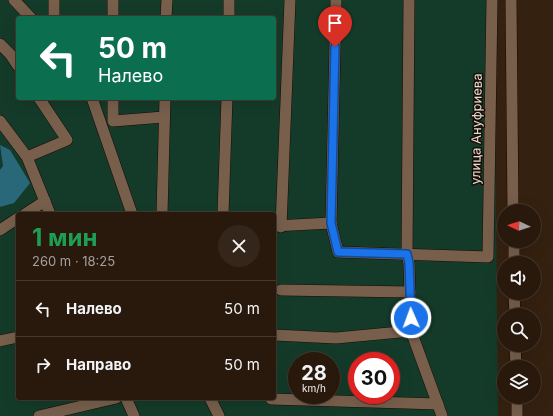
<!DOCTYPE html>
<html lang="ru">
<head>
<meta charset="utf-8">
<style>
	:root { --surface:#28190c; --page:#34261a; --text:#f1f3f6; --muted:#a5a09d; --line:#44382d }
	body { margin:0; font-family:Inter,sans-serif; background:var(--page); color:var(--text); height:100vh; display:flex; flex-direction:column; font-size:15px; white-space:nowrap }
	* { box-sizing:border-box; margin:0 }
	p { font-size:13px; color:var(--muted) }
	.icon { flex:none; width:22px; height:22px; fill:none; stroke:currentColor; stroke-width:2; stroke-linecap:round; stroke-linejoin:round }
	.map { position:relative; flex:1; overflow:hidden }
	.details { position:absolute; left:16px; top:212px; width:260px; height:188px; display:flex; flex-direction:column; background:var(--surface); border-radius:4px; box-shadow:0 4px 16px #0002,0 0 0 1px var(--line) }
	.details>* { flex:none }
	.banner { position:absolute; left:16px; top:16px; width:260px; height:84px; border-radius:4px; box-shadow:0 4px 16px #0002,0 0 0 1px var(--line); background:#0b6e4f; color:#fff; overflow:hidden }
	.needle { width:26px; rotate:274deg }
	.buttons { position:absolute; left:497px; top:204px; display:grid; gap:8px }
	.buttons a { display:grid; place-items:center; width:44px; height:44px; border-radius:50%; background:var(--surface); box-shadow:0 4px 16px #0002,0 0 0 1px var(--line); font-size:20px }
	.speed { position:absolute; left:288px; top:352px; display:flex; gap:8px; font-size:20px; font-weight:700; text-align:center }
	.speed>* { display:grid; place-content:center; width:52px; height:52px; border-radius:50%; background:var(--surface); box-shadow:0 4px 16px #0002,0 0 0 1px var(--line); line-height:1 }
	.speed small { font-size:10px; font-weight:400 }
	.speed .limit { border:6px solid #d22; background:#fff; color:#111 }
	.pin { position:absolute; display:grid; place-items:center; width:34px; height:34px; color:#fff; margin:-41px -17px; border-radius:50% 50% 50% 0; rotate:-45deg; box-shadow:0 0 4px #0007 }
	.pin .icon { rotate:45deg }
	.me { position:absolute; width:44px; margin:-22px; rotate:358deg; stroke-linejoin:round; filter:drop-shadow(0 0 3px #0008) }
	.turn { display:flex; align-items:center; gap:14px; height:84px; padding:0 16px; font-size:18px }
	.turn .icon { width:52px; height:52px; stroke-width:2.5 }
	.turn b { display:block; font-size:28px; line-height:34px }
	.round { display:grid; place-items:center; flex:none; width:42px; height:42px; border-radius:21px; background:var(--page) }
	.summary { display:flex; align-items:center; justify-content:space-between; height:68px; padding:0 16px }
	h1 { font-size:24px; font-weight:700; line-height:30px; color:#1e9e55 }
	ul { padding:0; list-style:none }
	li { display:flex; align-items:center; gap:12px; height:56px; padding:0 16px; border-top:1px solid var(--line) }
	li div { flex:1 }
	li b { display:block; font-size:15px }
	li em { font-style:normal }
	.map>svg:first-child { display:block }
</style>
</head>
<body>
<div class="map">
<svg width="553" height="416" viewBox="0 0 553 416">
	<rect width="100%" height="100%" fill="#352110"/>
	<!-- green -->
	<path fill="#143b2a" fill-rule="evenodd" d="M0,0h498l-3,95 3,321h-498zM18,18h256v80h-256zM18,214h256v184h-256zM297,361h34v34h-34zM357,361h34v34h-34z"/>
	<!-- water -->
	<polygon fill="#296879" points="0,145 10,150 30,183 14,203 0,207 0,170 3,166"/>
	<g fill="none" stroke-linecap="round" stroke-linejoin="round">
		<!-- minor casing -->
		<g stroke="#1c0900" stroke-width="12">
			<g id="minor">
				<polyline points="14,0 31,18"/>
				<polyline points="229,0 229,18"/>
				<polyline points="336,0 331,223 338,252 488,257 492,0"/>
				<polyline points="409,0 407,254 409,263 411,331 442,416"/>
				<polyline points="511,0 513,211"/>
				<polyline points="54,18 54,0"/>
				<polyline points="113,18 113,0"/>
				<polyline points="166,18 167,0"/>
				<polyline points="0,44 10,54 18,66"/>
				<polyline points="92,98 132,214"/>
				<polyline points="113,98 113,121 164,117"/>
				<polyline points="0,121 27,157 50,214"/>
				<polyline points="27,157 67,140 39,98"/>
				<polyline points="25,214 45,201"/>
				<polyline points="162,214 165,98"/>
				<polyline points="223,214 227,98"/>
				<polyline points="274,226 331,223"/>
				<polyline points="281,227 290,0"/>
				<polyline points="0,230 18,218"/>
				<polyline points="514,241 514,263"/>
				<polyline points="281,290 410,292"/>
				<polyline points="514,293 515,315"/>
				<polyline points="274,335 336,338 411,331"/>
				<polyline points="0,341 18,337"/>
				<polyline points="515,345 516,367"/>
				<polyline points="126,398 134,416"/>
				<polyline points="210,398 219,416"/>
				<polyline points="271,399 438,404"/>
				<polyline points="39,416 116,398"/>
				<polyline points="517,416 517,397"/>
			</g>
		</g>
		<!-- minor -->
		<use href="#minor" stroke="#775f4c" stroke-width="11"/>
	</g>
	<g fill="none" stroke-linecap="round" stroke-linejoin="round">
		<!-- route casing -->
		<g stroke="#114b97" stroke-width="10">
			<polyline id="route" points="335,47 331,223 338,252 407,254 409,263 411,318"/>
		</g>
		<!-- route -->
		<use href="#route" stroke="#1a73e8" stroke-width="7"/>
	</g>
	<g text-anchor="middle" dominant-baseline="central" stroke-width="3" stroke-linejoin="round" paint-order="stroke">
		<!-- street labels -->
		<g font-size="13" fill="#e9dbd1" stroke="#160d06">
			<text transform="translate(476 129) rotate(-89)">улица Ануфриева</text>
		</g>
	</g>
</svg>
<div class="buttons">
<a><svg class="needle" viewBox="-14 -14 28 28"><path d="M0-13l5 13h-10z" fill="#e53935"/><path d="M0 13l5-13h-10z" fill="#a5a09d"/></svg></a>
<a><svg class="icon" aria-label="sound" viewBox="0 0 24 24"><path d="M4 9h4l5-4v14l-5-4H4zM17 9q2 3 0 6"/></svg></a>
<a><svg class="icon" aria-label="search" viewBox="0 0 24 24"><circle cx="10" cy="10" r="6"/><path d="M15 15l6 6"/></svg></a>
<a><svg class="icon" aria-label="layers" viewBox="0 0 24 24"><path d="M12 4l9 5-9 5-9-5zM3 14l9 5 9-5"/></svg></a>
</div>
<div class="speed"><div>28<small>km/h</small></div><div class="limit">30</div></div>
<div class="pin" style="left:335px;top:47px;background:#d93025"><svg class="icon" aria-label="arrive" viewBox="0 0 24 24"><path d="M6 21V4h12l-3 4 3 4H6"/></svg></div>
<svg class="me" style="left:411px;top:318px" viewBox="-20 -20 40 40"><circle r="17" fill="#1a73e8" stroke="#fff" stroke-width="3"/><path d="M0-11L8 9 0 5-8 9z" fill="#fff"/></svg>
<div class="banner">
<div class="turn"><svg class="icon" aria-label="left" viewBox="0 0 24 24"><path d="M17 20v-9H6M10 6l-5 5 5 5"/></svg><div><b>50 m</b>Налево</div></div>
</div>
<section class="details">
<div class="summary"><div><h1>1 мин</h1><p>260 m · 18:25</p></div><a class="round"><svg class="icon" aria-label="close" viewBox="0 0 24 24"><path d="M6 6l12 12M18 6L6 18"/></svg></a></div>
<ul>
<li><svg class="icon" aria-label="left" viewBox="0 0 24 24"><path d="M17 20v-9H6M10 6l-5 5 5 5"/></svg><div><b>Налево</b></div><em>50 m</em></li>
<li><svg class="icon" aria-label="right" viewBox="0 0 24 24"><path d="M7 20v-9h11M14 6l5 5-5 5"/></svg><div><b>Направо</b></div><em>50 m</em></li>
</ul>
</section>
</div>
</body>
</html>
